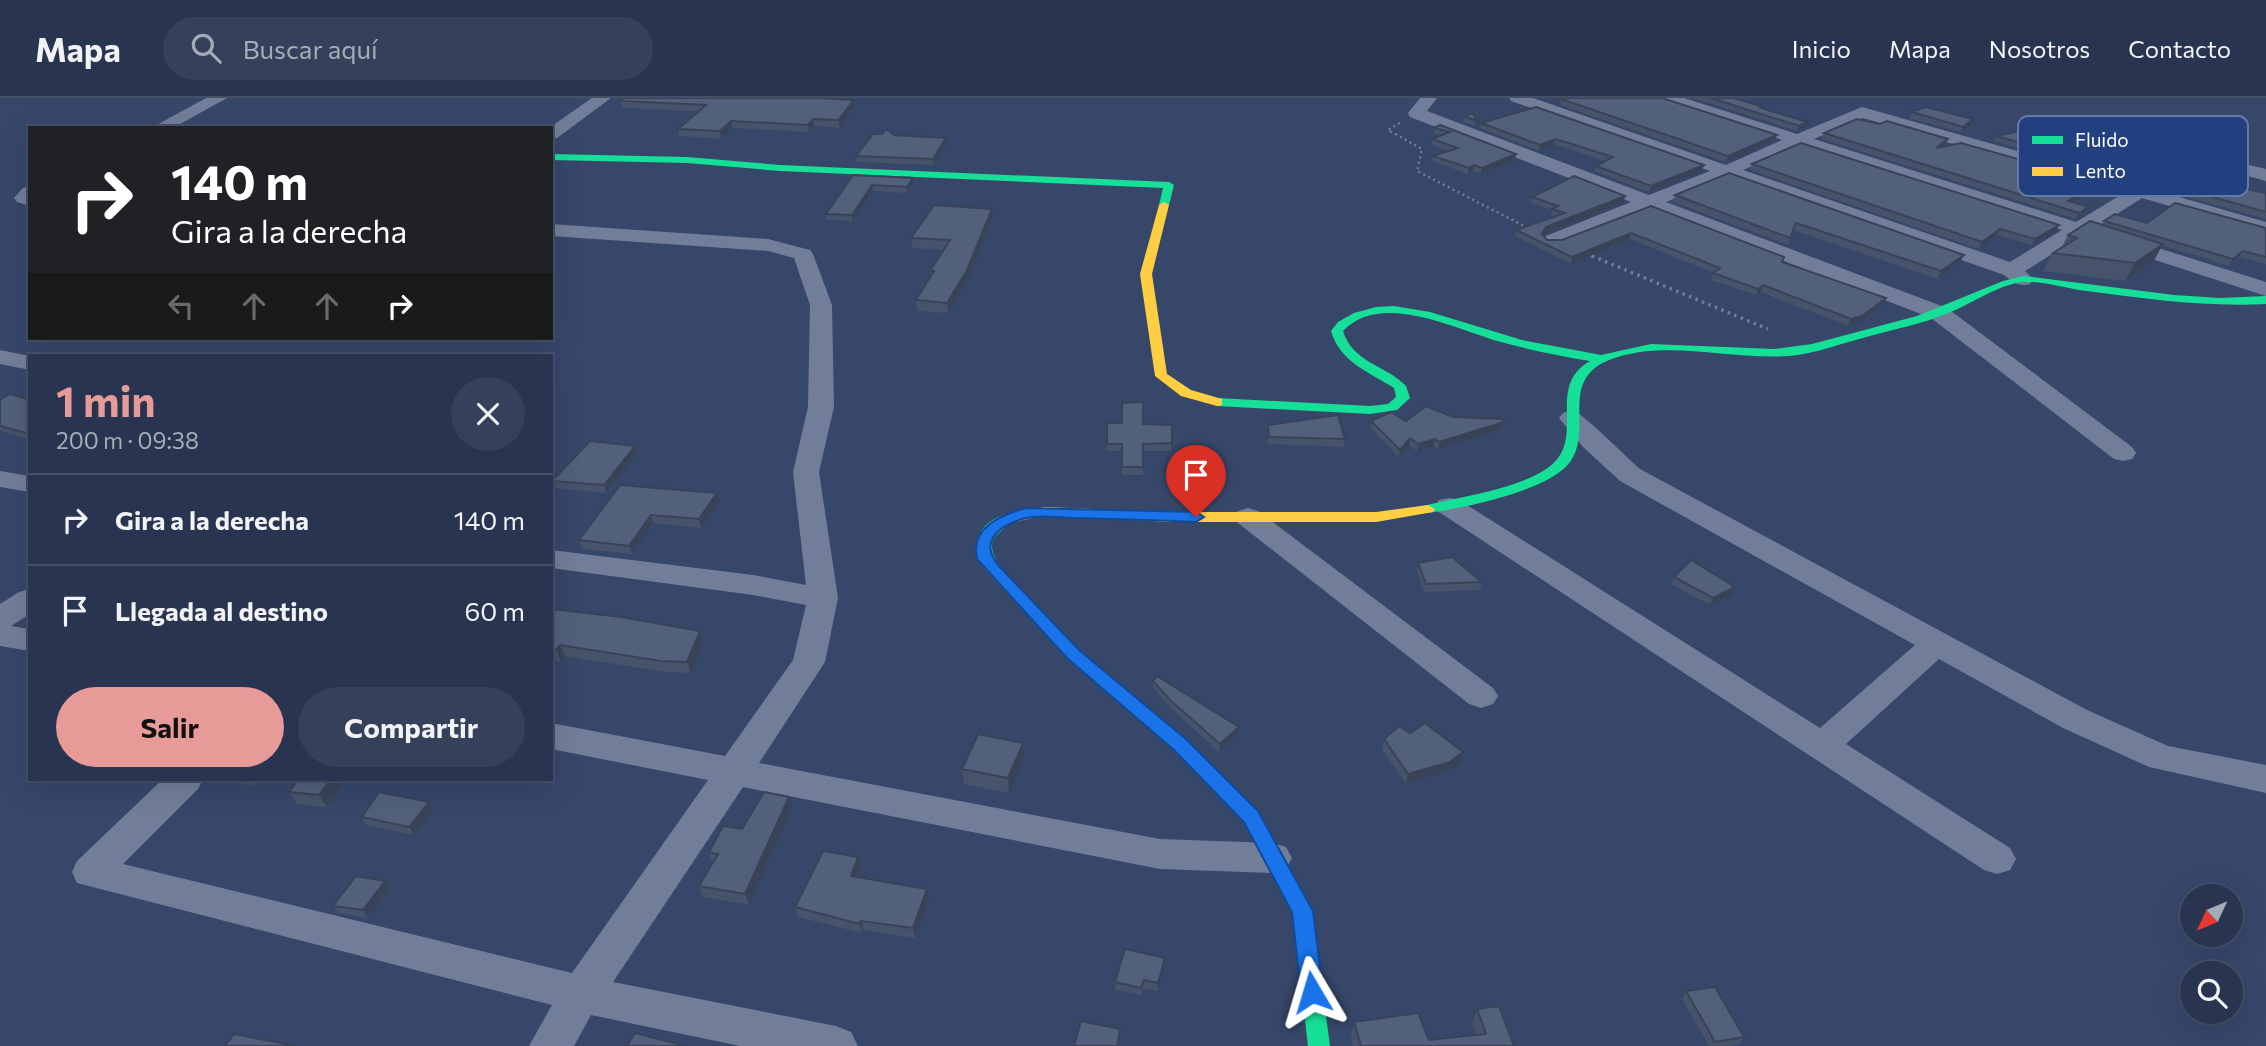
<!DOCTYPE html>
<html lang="es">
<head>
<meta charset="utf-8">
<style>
	:root { --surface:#293550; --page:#35405a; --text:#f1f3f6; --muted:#a5abb7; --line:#455067; --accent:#e69b98 }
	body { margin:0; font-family:Commissioner,sans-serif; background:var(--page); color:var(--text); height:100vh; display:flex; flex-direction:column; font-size:26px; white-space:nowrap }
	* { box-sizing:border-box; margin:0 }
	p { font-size:23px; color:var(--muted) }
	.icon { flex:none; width:38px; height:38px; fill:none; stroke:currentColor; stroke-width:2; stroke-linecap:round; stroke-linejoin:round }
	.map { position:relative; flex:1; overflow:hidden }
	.side { position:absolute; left:28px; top:256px; width:525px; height:427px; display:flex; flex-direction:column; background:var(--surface); border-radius:0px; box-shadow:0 7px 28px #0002,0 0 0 2px var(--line) }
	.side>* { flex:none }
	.hud { position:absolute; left:28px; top:28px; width:525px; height:214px; border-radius:0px; box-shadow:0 7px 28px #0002,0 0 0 2px var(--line); background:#202124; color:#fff; overflow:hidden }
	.needle { width:46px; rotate:226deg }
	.buttons { position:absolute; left:2180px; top:786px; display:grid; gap:14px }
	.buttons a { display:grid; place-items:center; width:63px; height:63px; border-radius:50%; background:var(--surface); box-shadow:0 7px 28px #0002,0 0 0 2px var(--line); font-size:35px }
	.pin { position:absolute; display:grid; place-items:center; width:60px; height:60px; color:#fff; margin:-72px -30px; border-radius:50% 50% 50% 0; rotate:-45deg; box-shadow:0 0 7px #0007 }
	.pin .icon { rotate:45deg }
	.me { position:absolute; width:77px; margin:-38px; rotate:353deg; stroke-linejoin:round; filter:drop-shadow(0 0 5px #0008) }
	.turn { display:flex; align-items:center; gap:24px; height:147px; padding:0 28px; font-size:32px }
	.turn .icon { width:91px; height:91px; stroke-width:2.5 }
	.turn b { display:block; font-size:49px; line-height:60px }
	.lanes { display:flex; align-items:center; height:66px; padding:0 28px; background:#0003; justify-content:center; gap:35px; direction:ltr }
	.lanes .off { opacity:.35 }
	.round { display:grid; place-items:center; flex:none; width:74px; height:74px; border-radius:37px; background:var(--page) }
	.overview { display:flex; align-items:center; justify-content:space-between; height:119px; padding:0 28px }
	h1 { font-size:42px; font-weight:700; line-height:52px; color:var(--accent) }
	.primary-button { display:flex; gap:14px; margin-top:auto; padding:14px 28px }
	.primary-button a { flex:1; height:80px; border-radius:42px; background:var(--accent); color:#111; font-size:28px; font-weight:700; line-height:80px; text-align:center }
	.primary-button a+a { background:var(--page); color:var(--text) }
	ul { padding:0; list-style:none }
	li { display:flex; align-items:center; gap:21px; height:91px; padding:0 28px; border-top:2px solid var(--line) }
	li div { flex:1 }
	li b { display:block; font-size:26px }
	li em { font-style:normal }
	header { display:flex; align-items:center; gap:42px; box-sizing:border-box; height:98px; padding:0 35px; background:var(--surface); border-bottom:2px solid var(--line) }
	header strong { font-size:33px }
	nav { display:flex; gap:38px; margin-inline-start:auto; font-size:24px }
	.search { width:490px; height:63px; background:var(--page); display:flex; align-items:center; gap:18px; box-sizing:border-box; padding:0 24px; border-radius:38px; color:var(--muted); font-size:26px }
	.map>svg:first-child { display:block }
</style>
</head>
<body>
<header>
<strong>Mapa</strong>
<div class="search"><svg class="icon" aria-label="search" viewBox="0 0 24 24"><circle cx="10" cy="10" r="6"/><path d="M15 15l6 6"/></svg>Buscar aquí</div>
<nav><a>Inicio</a><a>Mapa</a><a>Nosotros</a><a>Contacto</a></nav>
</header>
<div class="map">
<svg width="2266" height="948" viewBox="0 0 2266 948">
	<rect width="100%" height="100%" fill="#37476a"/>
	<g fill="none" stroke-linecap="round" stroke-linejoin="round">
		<!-- path-far1 -->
		<g stroke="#727e99" stroke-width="2.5" stroke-dasharray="2 3.5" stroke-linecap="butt">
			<polyline points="1400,25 1388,32 1422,51 1417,73 1530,131"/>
			<polyline points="1586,156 1596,160"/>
		</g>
		<!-- path -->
		<polyline stroke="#727e99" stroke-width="3.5" stroke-dasharray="2.5 4.5" stroke-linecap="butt" points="1592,158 1768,231"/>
		<!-- street -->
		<g fill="#727e99" fill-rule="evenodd">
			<polygon points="206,0 227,0 173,30 151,30"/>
			<polygon points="592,0 611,0 557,40 551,41 551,30 549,30"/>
			<path d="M1420,0h17l-10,13 222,84 61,-24 -199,-70 -2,-3h24l193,67 56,-25 -121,-39 -2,-3h25l113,36 65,-27 275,78 54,-30 20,1 55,13v12l-55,-15h-16l-40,24 111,32v12l-124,-36 -47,30 171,54v14l-185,-60 -56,35 8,8 -3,5c-12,3 -17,-2 -26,-9l-277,-98 -61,25 281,106 185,139 4,6 -4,6 -9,2 -9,-2 -183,-141 -282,-109 -89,35h-14l-3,-4 3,-4 85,-34 -221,-85 -2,-4zM1863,20l261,75 -48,29 -262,-83zM1799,48l263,84 -52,32 -267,-92z"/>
			<polygon points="30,88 30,108 17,104 14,100 23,90"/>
			<polygon points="551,126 768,141 810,152 813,156 832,207 834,309 819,374 838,500 825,564 759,665 1160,741 1273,745 1286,749 1292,760 1286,771 1273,775 1160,771 743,689 613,884 836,928 851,934 858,948 740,948 591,917 574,948 529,948 552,907 77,785 72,774 77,763 163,681 203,681 198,691 123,766 572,875 708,682 551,651 551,625 725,658 793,562 806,507 753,497 551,470 551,452 753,477 806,487 793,374 808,309 810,207 794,160 768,153 551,138"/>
			<polygon points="0,252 30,258 30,272 0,266"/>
			<path d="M1572,312c11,3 55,48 68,59l447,241 81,36 98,19v28l-117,-26 -86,-39 -124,-69 -93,85 164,104 6,11 -6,11 -13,4 -13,-4 -545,-358 -4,-6 4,-6 10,-2 10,2 361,228 95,-83 -295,-164 -37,-34 -24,-29 4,-5z"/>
			<polygon points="0,373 30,378 30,394 0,389"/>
			<polygon points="1248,410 1258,413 1493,590 1498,598 1493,606 1481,610 1469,606 1238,425 1234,419 1238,413"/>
			<polygon points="30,491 30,516 11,528 30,531 30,553 0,548 0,506 19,494"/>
		</g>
		<!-- fast -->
		<g fill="#16e098" fill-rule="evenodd">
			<polygon points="551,56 687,59 780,67 1169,84 1174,87 1169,107 1164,110 1159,107 1163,90 780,73 687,65 551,62"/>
			<path d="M2024,178l150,19 46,3 46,-2v8c-60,3 -119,-5 -179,-13 -20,-2 -42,-10 -63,-9 -26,2 -54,23 -78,32 -25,10 -51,15 -76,22 -24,6 -47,15 -72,19 -61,8 -130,-18 -189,5 -51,21 -15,68 -39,102 -21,29 -107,46 -142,51l-7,-4 2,-3c33,-9 114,-19 135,-48 22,-29 -9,-74 32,-97 -30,-5 -60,-11 -89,-19 -44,-12 -120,-52 -158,-11 10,32 43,34 63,55l4,12 -13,12 -27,4 -153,-8 -7,-4 7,-4 153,8 18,-2 8,-7 -2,-9c-25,-16 -54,-26 -63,-57l7,-9 16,-9 22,-6 18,-1 36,6 92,28 79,15 50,-11 123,5 38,-5 105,-28 86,-35z"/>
			<path d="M1007,416l7,5c-17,18 -31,18 -15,47l80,84 108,90 71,72 54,99 18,135h-22l-16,-134 -48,-90 -69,-72 -108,-92 -82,-89c-14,-26 -8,-46 22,-55z"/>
		</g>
		<!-- slow -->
		<g fill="#ffcf43" fill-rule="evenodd">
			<polygon points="1164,104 1169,107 1152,176 1167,276 1191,292 1222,301 1222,307 1217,308 1181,298 1155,278 1140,176 1159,107"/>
			<polygon points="1428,407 1435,411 1433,414 1376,424 1170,424 1044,417 1007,426 1000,421 1002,418 1044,409 1170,414 1376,414"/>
		</g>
	</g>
	<!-- wall -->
	<g fill="#47536b">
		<polygon points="1693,0 1734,0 1764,9 1763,11 1805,30 1797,33"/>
		<polygon points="1561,1 1775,42 1726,64 1560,7"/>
		<polygon points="854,2 855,9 840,30 814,28 809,34 733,30 721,41 679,38 678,31 698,13 622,10 620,3"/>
		<polygon points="1912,14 1973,21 1971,27 1961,34 1909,20"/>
		<polygon points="1464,18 1476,23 1475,28 1463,24"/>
		<polygon points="1481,25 1702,73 1649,94 1594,73 1596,68 1605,63 1554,46 1539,53 1480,30"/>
		<polygon points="1880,26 1945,46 1943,48 2083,86 2075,92 2083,94 2080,100 2073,105 2089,109 2086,115 2076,121 1822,41 1824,35"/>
		<polygon points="1434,30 1516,56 1515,62 1481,76 1473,73 1468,76 1432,63 1433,58 1448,53 1432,47 1432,41 1441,38 1433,35"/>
		<polygon points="894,37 947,45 933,67 857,64 856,58"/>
		<polygon points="1996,38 2041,39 2084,48 2082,52 2112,59 2109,65 2098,73 1993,43"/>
		<polygon points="1752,66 2056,133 2032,147 1997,137 1979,151 1750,72"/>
		<polygon points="853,77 913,80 913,86 907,95 873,93 852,123 827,122 826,116"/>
		<polygon points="2237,89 2266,95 2266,121 2187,99 2191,93"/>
		<polygon points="1675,97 1964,157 1960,164 1938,181 1793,132 1788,147 1673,104"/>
		<polygon points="1532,99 1624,104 1545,136 1543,138 1547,142 1562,142 1651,108 1884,206 1859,225 1848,228 1761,194 1756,197 1711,182 1714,175 1630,141 1571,166 1515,138 1516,132 1555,119 1551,117 1552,112 1531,105"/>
		<polygon points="992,121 967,185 948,215 917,213 916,202 930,178 930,173 943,152 913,150 911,140"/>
		<polygon points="2104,123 2266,130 2266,166 2239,159 2229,168 2162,147 2153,164 2125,183 2043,173 2053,155 2062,149 2068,137 2102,127"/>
		<polygon points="0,302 30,302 30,342 0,333"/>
		<polygon points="1453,319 1504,324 1502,331 1438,351 1434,348 1417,353 1409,347 1399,359 1370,330 1371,323 1406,323"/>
		<polygon points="1107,325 1172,327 1171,353 1143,353 1143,377 1122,377 1122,353 1107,353"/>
		<polygon points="1268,327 1345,341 1344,349 1268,346"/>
		<polygon points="637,356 606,395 555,390 552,383"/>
		<polygon points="620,387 717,395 720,404 701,430 653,425 632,456 582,451 579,442"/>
		<polygon points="1418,465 1482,484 1480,492 1424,494 1417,473"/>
		<polygon points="1674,479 1735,489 1732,497 1710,507 1671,486"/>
		<polygon points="551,511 703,544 691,575 665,574 565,558 561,563 551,562"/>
		<polygon points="1153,583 1239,629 1238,637 1219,654 1170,609 1153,590"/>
		<polygon points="1410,635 1463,654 1461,664 1447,674 1406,686 1382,651 1384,641"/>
		<polygon points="1024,660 1009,695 964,686 962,671"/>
		<polygon points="215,681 259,681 257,689"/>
		<polygon points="343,687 327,709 297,706 289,694"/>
		<polygon points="792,710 749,807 703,799 699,788 712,765 709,754 742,731"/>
		<polygon points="434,712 414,737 366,727 362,719"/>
		<polygon points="861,769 857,779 929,801 915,840 863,832 862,835 798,819 795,809"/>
		<polygon points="385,783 390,790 368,820 338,815 333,808"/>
		<polygon points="1165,867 1158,893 1143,890 1141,897 1115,892 1115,884"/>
		<polygon points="1686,893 1744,939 1740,946 1729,948 1709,948 1682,901"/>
		<polygon points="1477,911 1514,948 1353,948 1351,939 1354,924 1429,942 1476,937 1472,925"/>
	</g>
	<!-- shaded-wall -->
	<g fill="#394357">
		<polygon points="854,2 855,9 840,30 838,22"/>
		<polygon points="813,21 814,28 809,34 808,27"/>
		<polygon points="1973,21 1971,27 1961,34 1963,29"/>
		<polygon points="731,23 733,30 721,41 720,33"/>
		<polygon points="1807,24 1805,30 1797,33 1799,28"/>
		<polygon points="1777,37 1775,42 1726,64 1728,58"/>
		<polygon points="946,40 947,45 933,67 933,61"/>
		<polygon points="1556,41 1554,46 1539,53 1540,47"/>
		<polygon points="1948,41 1945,46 1934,55 1936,50"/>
		<polygon points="1516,56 1515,62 1481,76 1482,70"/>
		<polygon points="2112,59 2109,65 2098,73 2101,67"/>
		<polygon points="1474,67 1473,73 1468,76 1469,70"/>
		<polygon points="1704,67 1702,73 1649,94 1651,88"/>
		<polygon points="913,80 913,86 907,95 907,89"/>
		<polygon points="2086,80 2083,86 2069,97 2072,91"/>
		<polygon points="872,87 873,93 852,123 852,117"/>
		<polygon points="2083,94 2080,100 2065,109 2068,103"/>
		<polygon points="1625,98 1624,104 1545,136 1540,142 1542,136 1546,129"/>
		<polygon points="2089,109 2086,115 2076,121 2079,115"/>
		<polygon points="992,111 992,121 967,185 948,215 947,205"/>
		<polygon points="2059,127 2056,133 2032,147 2035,141"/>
		<polygon points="2000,131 1997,137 1979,151 1982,144"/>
		<polygon points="1631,135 1630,141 1571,166 1572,159"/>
		<polygon points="2163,146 2153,164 2125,183 2135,165"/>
		<polygon points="2243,153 2239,159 2229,168 2233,161"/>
		<polygon points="1964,157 1960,164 1938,181 1941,173"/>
		<polygon points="1763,187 1761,194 1756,197 1758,191"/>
		<polygon points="1886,200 1884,206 1859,225 1848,228 1851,221"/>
		<polygon points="1504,324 1502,331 1438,351 1439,344"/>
		<polygon points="1410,340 1409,347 1399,359 1400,352"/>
		<polygon points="1435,341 1434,348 1417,353 1418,346"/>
		<polygon points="635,348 637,356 606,395 604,387"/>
		<polygon points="717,395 720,404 701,430 699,421"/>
		<polygon points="651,417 653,425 632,456 629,448"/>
		<polygon points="1735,489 1732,497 1710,507 1713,500"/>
		<polygon points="700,533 703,544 691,575 687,564"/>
		<polygon points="560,547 565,558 561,563 556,552"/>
		<polygon points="1239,629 1238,637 1219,654 1220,646"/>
		<polygon points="1023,645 1024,660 1009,695 1008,680"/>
		<polygon points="1463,654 1461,664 1447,674 1406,686 1408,676"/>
		<polygon points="251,681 259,681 257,689"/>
		<polygon points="331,681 339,681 343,687 327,709 319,697"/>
		<polygon points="789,699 792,710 749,807 745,796"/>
		<polygon points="429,704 434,712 414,737 409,729"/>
		<polygon points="858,759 861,769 853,787 851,778"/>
		<polygon points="385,783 390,790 368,820 363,812"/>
		<polygon points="927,791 929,801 915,840 913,830"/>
		<polygon points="861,823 863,832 862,835 860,826"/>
		<polygon points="1165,860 1165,867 1158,893 1158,885"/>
	</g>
	<!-- building -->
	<g fill="#52607c" stroke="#394357" stroke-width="2">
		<polygon points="624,0 820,0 854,2 838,22 813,21 808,27 731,23 720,33 678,31 706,7 620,3"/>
		<polygon points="1566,0 1662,0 1777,37 1728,58 1561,1"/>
		<polygon points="1711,0 1734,0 1764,9 1761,10 1807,24 1799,28"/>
		<polygon points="1536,9 1704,67 1651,88 1596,68 1613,59 1556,41 1540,47 1481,25"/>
		<polygon points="1926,9 1973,21 1963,29 1912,14"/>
		<polygon points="1473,15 1476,23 1464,18"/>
		<polygon points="1857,21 1880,26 1887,23 1948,41 1936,50 1961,45 2086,80 2072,91 2083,94 2068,103 2089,109 2079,115 1824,35"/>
		<polygon points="1440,27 1516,56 1482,70 1474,67 1469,70 1433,58 1458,50 1432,41 1450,34 1434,30"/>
		<polygon points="886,31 894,37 946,40 933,61 856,58 873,36 882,36"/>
		<polygon points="2025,32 2041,39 2046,37 2084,48 2080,51 2112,59 2101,67 1996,38"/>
		<polygon points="1801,45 2059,127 2035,141 2000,131 1982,144 1752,66"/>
		<polygon points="1729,75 1964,157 1941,173 1796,125 1790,140 1675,97"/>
		<polygon points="2212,76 2241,83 2235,89 2266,95 2266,114 2191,93"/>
		<polygon points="853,77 913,80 907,89 872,87 852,117 826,116"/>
		<polygon points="1574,78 1625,98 1546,129 1542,136 1547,142 1562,142 1651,108 1784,159 1782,164 1886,200 1862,218 1851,221 1763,187 1758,191 1713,175 1720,170 1631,135 1572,159 1516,132 1565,115 1552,111 1558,108 1532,99"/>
		<polygon points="2175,105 2266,130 2266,159 2243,153 2233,161 2104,123 2115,116 2147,125"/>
		<polygon points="934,107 992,111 966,174 947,205 916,202 934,173 930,173 950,142 911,140"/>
		<polygon points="2090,123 2163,146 2135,165 2053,155 2077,140 2068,137"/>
		<polygon points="10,296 30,302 30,336 0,328 0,302"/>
		<polygon points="1143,304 1143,326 1172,327 1172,345 1143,346 1143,369 1122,369 1122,346 1107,346 1107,325 1122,325 1122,305"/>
		<polygon points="1426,308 1453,319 1503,321 1504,324 1439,344 1435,341 1418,346 1410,340 1400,352 1371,323 1391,314 1406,323"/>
		<polygon points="1338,317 1345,341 1269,339 1268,327"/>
		<polygon points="590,343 635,348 604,387 552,383"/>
		<polygon points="620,387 717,395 699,421 651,417 629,448 579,442"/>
		<polygon points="1452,459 1482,484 1426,486 1418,465"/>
		<polygon points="1691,462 1735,489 1713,500 1674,479"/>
		<polygon points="551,511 621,519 700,533 687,564 661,563 560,547 556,552 551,552"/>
		<polygon points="1157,578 1239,629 1220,646 1170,602 1153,583"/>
		<polygon points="1425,625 1463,654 1450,664 1408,676 1384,641 1399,628 1410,635"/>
		<polygon points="978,636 1023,645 1008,680 962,671"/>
		<polygon points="299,681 331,681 319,697 289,694"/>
		<polygon points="379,694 429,704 409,729 362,719"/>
		<polygon points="764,694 789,699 745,796 699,788 718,756 709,754 723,728 742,731"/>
		<polygon points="823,753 858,759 851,778 927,791 913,830 861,823 860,826 795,809"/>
		<polygon points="356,778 385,783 363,812 333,808"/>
		<polygon points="1125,851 1165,860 1158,885 1144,882 1141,890 1115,884"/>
		<polygon points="1715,889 1744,939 1715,944 1686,893"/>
		<polygon points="1499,908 1514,948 1361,948 1354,924 1418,915 1429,942 1486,936 1477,911"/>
		<polygon points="1081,923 1120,931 1117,948 1074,948"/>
		<polygon points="635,935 685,948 627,948"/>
		<polygon points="234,936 296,948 225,948"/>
	</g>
	<!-- route -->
	<path fill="#1a73e8" stroke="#114b97" stroke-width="2" d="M1026,410l170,4 8,5 -8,5c-40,-2 -80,-3 -121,-4 -14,0 -35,-4 -49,0 -24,6 -49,22 -27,48l80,84 108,90 71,71 55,100 10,81 -3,7 -8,3 -8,-3 -3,-7 -9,-80 -48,-90 -70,-72 -107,-92 -90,-99c-7,-31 23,-44 49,-51z"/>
	<!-- legend -->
	<rect x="2018" y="18" width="230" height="80" rx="10" fill="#223f7f" stroke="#6479a5" stroke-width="2"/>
	<rect x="2032" y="38" width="31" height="8" fill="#16e098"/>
	<rect x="2032" y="69" width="31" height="9" fill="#ffcf43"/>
	<g font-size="19" fill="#fff">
		<text x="2075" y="49">Fluido</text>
		<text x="2075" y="80">Lento</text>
	</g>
</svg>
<div class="buttons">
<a><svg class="needle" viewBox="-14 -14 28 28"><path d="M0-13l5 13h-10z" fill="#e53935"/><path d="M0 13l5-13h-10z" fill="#a5abb7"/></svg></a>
<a><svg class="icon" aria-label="search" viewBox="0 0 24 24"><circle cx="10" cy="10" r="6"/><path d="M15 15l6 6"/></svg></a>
</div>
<div class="pin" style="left:1196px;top:419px;background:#d93025"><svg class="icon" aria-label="arrive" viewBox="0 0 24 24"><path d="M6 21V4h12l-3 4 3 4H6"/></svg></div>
<svg class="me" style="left:1312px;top:894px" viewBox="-20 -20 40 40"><path d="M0-17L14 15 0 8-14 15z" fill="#1a73e8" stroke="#fff" stroke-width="4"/></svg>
<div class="hud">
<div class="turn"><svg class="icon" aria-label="right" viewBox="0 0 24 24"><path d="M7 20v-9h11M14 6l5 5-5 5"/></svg><div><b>140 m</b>Gira a la derecha</div></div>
<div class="lanes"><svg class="icon off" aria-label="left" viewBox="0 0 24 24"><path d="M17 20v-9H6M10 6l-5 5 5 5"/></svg><svg class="icon off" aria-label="ahead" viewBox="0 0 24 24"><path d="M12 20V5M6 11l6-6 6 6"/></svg><svg class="icon off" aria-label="ahead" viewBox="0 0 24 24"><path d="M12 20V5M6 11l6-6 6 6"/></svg><svg class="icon" aria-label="right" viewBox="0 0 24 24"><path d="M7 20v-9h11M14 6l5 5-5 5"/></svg></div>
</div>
<section class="side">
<div class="overview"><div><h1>1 min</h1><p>200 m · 09:38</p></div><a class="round"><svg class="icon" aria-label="close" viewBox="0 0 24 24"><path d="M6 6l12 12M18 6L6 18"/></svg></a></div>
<ul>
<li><svg class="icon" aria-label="right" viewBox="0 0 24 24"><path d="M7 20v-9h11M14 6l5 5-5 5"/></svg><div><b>Gira a la derecha</b></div><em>140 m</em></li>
<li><svg class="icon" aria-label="arrive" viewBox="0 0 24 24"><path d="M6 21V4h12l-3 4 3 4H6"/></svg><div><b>Llegada al destino</b></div><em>60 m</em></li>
</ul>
<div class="primary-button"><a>Salir</a><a>Compartir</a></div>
</section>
</div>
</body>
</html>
